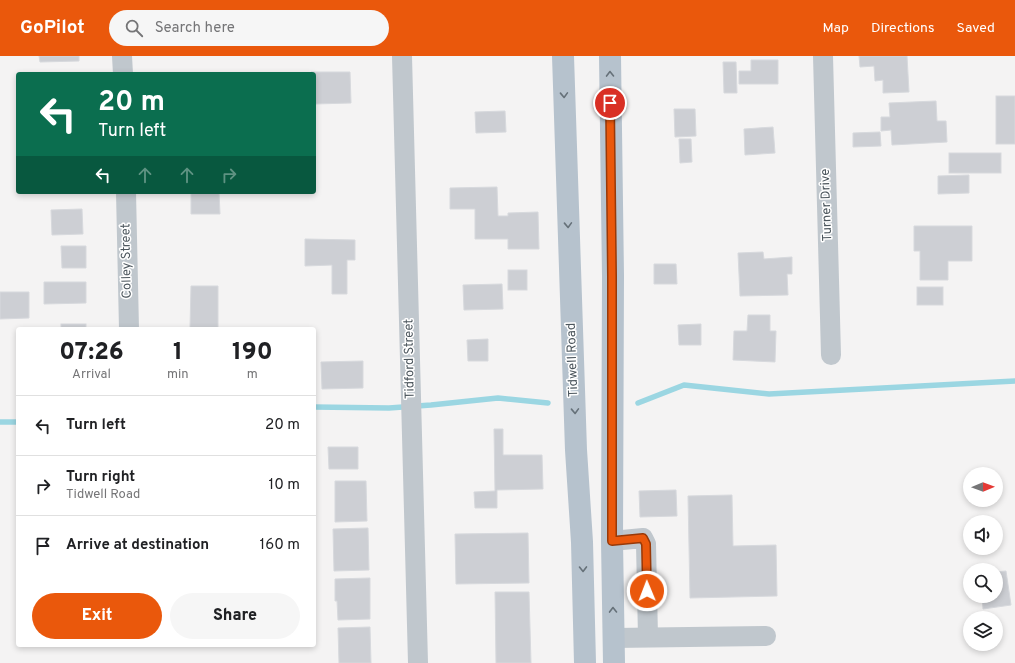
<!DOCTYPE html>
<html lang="en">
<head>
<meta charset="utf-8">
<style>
	:root { --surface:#fff; --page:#f6f6f6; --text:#202124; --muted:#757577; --line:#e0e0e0; --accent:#ea580c }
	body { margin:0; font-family:Overpass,sans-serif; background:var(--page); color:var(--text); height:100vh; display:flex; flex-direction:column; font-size:15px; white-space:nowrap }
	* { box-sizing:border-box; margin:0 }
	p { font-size:13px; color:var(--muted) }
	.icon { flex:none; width:22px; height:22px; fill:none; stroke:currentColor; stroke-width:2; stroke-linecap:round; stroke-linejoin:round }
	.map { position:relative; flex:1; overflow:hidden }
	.panel { position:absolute; left:16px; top:271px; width:300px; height:320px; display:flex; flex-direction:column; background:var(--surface); border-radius:4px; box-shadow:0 2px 6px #0003 }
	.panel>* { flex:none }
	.banner { position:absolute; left:16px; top:16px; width:300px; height:122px; border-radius:4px; box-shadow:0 2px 6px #0003; background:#0b6e4f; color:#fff; overflow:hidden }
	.needle { width:26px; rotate:89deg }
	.fabs { position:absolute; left:963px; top:411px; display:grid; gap:8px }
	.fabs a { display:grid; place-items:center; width:40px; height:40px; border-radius:50%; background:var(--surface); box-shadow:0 2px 6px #0003; font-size:20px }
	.pin { position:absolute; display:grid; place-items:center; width:34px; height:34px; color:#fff; margin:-17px; border:2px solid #fff; border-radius:50%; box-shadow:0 1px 4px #0007 }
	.me { position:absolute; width:44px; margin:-22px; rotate:359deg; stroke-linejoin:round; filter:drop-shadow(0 0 3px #0008) }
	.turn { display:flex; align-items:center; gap:14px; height:84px; padding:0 16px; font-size:18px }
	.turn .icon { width:52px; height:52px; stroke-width:2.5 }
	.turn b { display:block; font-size:28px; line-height:34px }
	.lanes { display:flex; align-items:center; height:38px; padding:0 16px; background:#0003; justify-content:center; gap:20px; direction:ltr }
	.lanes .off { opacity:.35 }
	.eta { display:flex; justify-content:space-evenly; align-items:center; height:68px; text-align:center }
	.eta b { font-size:24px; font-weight:800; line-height:28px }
	.action { display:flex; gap:8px; margin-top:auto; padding:8px 16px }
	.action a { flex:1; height:46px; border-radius:24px; background:var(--accent); color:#fff; font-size:16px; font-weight:800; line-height:46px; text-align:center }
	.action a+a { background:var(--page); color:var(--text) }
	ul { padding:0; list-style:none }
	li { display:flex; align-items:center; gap:12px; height:60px; padding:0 16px; border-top:1px solid var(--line) }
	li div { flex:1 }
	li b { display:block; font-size:15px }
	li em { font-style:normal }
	header { display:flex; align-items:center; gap:24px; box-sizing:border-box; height:56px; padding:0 20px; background:var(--accent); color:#fff }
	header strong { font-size:19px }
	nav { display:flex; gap:22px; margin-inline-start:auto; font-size:14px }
	.search { width:280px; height:36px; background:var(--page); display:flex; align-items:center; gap:10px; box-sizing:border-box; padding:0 14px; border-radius:22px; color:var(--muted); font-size:15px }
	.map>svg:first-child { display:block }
</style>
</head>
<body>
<header>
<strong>GoPilot</strong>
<div class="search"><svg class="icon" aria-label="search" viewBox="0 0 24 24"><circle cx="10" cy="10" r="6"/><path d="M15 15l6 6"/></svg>Search here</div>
<nav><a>Map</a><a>Directions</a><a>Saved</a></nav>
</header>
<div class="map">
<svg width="1015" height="607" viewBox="0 0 1015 607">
	<rect width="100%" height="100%" fill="#f4f3f3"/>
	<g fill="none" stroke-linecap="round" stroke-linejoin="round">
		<!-- stream -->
		<g stroke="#9bd6e2" stroke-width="5.5">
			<polyline points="638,347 684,329 769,338 1015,325"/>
			<polyline points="314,351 389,352 431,349 498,342 548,347"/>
			<polyline points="0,366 18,366"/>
		</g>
	</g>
	<!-- building -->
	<g fill="#cdcfd4" stroke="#d7d9dd">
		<polygon points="39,0 79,0 79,5 40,6"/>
		<polygon points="859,0 907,0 909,36 883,37 883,24 875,25 874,10 860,11"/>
		<polygon points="751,4 778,4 778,28 739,28 739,15 751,15"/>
		<polygon points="723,6 736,6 737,37 724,37"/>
		<polygon points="311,16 350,16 351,47 314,48 314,18 311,18"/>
		<rect x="996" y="40" width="19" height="48"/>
		<polygon points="936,45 937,65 946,65 947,86 892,89 891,74 881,75 881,61 890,61 889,47"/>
		<polygon points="674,53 695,53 696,80 675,81"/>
		<polygon points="505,55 506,76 476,77 475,56"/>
		<polygon points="773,71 775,97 745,99 744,73"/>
		<polygon points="880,76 881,90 853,91 853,77"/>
		<polygon points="679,83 691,83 692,106 680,107"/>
		<rect x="949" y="97" width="52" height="20"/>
		<polygon points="969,119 969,137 938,138 938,120"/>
		<polygon points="497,131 498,160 508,160 508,157 538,156 539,193 508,193 508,183 475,183 475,153 450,153 450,132"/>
		<polygon points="191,136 219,136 220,158 191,158"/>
		<polygon points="82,153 83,178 52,179 51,154"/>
		<polygon points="914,170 972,170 972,205 948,205 948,224 920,224 920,195 914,195"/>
		<polygon points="305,183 355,184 355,204 347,204 347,238 332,238 332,209 305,210"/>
		<polygon points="61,190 86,190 86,212 62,212"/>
		<polygon points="763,196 764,203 792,201 792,218 787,218 788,239 740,240 738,197"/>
		<polygon points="654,208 676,208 677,228 654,228"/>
		<rect x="508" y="214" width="19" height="20"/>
		<polygon points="44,226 86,226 86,247 44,248"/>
		<polygon points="502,228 503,253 464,254 463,229"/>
		<polygon points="191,230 218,230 218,272 190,272"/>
		<rect x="917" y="231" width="26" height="18"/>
		<polygon points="0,236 29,236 29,262 0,263"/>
		<polygon points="748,259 770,259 770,275 776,275 775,306 733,304 734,275 747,275"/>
		<rect x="61" y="268" width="25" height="5"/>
		<polygon points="701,268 701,289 679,289 678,269"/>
		<polygon points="488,283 488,305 468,305 467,284"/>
		<polygon points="363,305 363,332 322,333 321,306"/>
		<polygon points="494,373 503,373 503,399 542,399 543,433 497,434 497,452 475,452 474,436 495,435"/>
		<polygon points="328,391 358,391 358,413 329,413"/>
		<polygon points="335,425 366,425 367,465 335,466"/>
		<polygon points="676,434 677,460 640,461 639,435"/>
		<polygon points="732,439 733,490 776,489 777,540 690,542 688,440"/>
		<polygon points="368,472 369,514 334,515 333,473"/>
		<polygon points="528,477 529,527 456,528 455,478"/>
		<polygon points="1006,515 1011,549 983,553 982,540 996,540 996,516"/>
		<polygon points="370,522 370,563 338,564 337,545 335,545 335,523"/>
		<polygon points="495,536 529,536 531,607 496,607"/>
		<polygon points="370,571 371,607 339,607 338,572"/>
	</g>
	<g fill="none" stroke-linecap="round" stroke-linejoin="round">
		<!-- minor -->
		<g stroke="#c0c7cd" stroke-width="20">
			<polyline points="122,0 123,18"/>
			<polyline points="402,0 418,607"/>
			<polyline points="823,0 831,299"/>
			<polyline points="126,136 129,273"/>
			<polyline points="612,485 643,482 646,488 648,581"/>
			<polyline points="614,582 766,580"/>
		</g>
		<!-- major -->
		<g stroke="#b6c2cd" stroke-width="22">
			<polyline points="563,0 576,394 582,486 585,607"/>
			<polyline points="610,0 613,220 612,485 614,607"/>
		</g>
	</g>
	<!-- one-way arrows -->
	<defs><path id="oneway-chevron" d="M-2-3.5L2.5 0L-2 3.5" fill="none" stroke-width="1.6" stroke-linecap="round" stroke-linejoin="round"/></defs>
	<g stroke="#667179">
		<use href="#oneway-chevron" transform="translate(610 18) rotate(-91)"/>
		<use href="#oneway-chevron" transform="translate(564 39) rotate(88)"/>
		<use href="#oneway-chevron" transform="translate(568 169) rotate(88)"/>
		<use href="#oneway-chevron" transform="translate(575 355) rotate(88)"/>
		<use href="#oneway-chevron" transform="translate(583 513) rotate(89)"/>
		<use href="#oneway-chevron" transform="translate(613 554) rotate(-91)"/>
	</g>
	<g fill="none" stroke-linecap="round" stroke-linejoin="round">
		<!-- route casing -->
		<g stroke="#983908" stroke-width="10">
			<polyline id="route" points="610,47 612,220 612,485 643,482 646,488 647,535"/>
		</g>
		<!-- route -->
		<use href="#route" stroke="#ea580c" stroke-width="7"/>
	</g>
	<g text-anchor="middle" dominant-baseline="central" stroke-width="3" stroke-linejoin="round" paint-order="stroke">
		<!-- street labels -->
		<g font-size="13" fill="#4c565d" stroke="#fff">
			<text transform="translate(827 149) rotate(-92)">Turner Drive</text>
			<text transform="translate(127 205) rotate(-91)">Colley Street</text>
			<text transform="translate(410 303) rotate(-91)">Tidford Street</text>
			<text transform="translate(573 304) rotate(-92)">Tidwell Road</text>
		</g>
	</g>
</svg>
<div class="fabs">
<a><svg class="needle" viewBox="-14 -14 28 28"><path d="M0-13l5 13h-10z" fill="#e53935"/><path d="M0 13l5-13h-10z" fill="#757577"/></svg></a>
<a><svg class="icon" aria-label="sound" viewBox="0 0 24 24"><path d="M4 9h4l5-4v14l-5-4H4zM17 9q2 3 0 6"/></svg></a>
<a><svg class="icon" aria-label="search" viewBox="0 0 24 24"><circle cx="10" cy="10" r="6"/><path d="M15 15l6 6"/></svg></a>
<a><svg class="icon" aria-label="layers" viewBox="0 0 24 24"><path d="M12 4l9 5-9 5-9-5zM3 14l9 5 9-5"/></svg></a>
</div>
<div class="pin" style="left:610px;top:47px;background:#d93025"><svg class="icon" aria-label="arrive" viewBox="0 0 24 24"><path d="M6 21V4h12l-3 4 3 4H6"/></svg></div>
<svg class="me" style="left:647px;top:535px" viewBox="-20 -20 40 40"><circle r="17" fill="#ea580c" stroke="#fff" stroke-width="3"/><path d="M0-11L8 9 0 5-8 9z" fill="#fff"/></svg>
<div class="banner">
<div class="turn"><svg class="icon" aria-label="left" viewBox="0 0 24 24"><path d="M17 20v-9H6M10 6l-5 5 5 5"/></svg><div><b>20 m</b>Turn left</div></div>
<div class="lanes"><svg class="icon" aria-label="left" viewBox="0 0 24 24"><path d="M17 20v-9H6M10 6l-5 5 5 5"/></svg><svg class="icon off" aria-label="ahead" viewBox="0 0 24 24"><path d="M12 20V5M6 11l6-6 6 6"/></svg><svg class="icon off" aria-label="ahead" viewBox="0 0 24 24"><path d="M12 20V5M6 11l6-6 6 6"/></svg><svg class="icon off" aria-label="right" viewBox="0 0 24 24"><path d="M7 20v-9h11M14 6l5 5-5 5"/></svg></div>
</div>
<section class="panel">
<div class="eta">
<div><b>07:26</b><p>Arrival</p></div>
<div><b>1</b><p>min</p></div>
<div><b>190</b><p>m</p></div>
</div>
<ul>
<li><svg class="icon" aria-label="left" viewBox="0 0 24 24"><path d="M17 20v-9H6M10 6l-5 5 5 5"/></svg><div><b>Turn left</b></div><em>20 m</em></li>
<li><svg class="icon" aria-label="right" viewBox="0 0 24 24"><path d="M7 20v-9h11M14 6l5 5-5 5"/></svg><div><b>Turn right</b><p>Tidwell Road</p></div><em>10 m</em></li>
<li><svg class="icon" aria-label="arrive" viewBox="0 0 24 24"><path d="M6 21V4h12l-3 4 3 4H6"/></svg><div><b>Arrive at destination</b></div><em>160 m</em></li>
</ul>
<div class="action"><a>Exit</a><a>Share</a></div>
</section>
</div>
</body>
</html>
